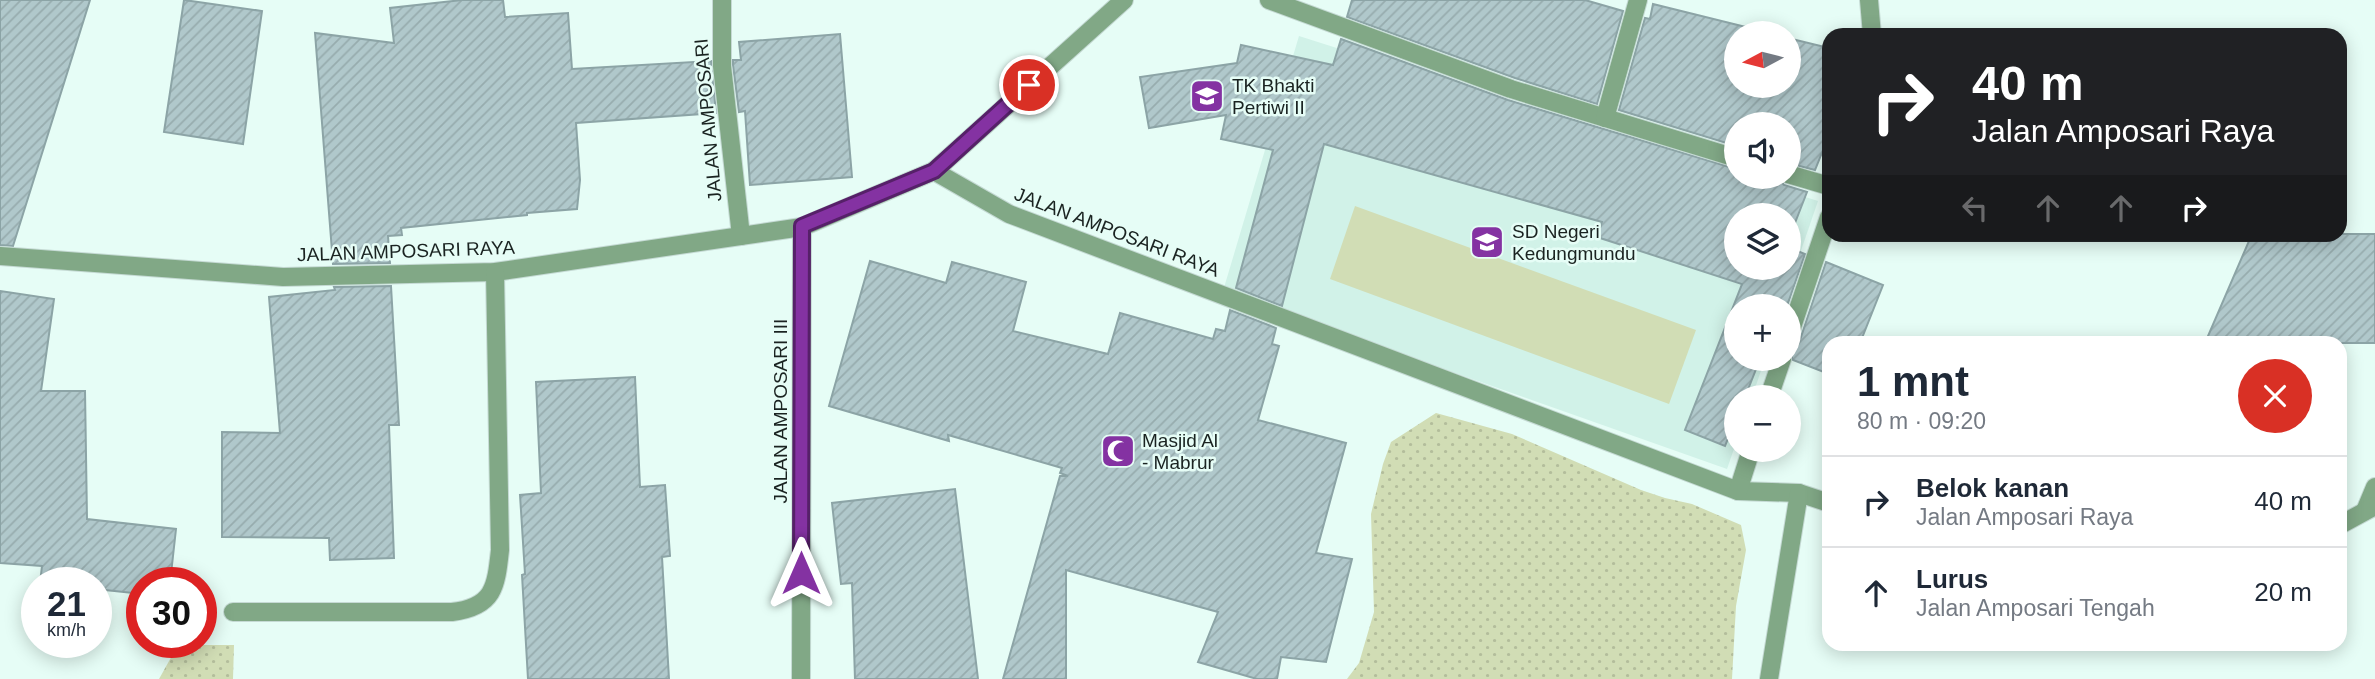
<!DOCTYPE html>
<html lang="id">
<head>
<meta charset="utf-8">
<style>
	:root { --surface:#fff; --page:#f6f6f7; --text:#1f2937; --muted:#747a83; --line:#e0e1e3 }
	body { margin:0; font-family:Arial,sans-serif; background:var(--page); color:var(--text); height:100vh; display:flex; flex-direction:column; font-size:26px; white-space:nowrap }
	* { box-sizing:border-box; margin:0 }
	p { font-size:23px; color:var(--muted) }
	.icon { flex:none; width:38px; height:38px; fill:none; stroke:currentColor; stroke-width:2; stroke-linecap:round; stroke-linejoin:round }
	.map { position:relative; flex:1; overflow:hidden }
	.sheet { position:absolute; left:1822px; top:336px; width:525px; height:315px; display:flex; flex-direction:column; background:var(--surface); border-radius:21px; box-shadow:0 4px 18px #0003 }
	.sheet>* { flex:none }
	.banner { position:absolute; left:1822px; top:28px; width:525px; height:214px; border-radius:21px; box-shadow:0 4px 18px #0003; background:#202124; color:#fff; overflow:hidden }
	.needle { width:46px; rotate:263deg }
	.buttons { position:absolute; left:1724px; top:21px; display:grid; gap:14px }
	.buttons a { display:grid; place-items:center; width:77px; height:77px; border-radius:50%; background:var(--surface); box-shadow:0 4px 18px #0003; font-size:35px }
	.speed { position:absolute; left:21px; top:567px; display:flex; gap:14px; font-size:35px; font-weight:700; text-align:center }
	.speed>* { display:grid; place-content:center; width:91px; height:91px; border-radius:50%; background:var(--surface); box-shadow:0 4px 18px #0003; line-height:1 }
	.speed small { font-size:18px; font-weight:400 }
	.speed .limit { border:10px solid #d22; background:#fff; color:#111 }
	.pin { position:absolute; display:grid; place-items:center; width:60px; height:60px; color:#fff; margin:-30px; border:4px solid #fff; border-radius:50%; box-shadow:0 2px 7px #0007 }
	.me { position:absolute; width:77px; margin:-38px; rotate:0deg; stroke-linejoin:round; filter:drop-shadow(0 0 5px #0008) }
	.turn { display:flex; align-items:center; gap:24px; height:147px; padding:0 35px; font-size:32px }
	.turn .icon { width:91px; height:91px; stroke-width:2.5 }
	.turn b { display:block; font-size:49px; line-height:60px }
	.lanes { display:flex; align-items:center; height:66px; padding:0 35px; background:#0003; justify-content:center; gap:35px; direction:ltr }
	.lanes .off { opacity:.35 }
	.round { display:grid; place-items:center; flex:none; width:74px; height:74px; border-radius:37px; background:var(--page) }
	.summary { display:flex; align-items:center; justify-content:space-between; height:119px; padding:0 35px }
	h1 { font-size:42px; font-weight:700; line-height:52px }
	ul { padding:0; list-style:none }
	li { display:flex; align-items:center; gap:21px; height:91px; padding:0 35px; border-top:2px solid var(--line) }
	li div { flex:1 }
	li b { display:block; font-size:26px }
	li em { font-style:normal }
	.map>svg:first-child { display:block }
</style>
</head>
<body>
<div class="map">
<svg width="2375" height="679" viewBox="0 0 2375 679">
	<defs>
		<pattern id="grass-dots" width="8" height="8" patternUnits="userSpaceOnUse" patternTransform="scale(1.75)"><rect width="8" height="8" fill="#d1ddb5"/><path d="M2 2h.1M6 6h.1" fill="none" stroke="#b3bd9b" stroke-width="1.8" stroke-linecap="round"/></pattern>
		<pattern id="building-hatch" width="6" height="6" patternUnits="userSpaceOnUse" patternTransform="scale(1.75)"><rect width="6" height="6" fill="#b0c8cb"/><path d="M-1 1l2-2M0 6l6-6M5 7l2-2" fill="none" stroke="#97acae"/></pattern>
	</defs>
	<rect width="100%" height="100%" fill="#e6fdf6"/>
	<!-- built -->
	<path fill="#d1f2e8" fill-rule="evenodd" d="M1299,36l437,139v2h6l76,24 -36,105h-46v53h29l-13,38h-16v46l-9,26 -504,-178zM1736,215h52v53h-52z"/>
	<!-- grass -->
	<g fill="url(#grass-dots)">
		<polygon points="1436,413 1512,434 1641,490 1665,498 1692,504 1741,525 1746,550 1736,606 1732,679 1347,679 1359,663 1374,612 1371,514 1383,464 1391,442"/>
		<polygon points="178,645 234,645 233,679 159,679"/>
	</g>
	<!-- pitch -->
	<polygon fill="#d1ddb5" points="1355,206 1696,330 1669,404 1330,279"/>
	<!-- building -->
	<g fill="url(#building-hatch)" stroke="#8ca4a6" stroke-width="2">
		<polygon points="0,0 90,0 13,246 0,245"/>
		<polygon points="184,0 262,11 243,144 164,132"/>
		<polygon points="462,0 503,0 505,17 568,13 572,69 711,61 716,113 576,123 580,180 577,209 527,213 527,215 401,228 402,235 388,236 390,263 333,264 315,33 394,43 390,8"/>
		<polygon points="1352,0 1585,0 1623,11 1597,104 1515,78 1347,17"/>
		<polygon points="1653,4 1770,33 1736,33 1736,86 1788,86 1788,38 1829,48 1829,135 1815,170 1788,163 1788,124 1736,124 1736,146 1619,110 1645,18 1650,19"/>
		<polygon points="840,34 852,177 750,185 745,111 739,112 733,65 733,60 741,60 739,42"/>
		<polygon points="1341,39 1508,100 1736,169 1736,177 1777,177 1784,185 1807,192 1788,241 1788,215 1736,215 1736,268 1788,268 1788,247 1805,254 1787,306 1736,306 1736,359 1760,359 1745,397 1736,397 1736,419 1725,446 1685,430 1742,284 1597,237 1602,222 1324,144 1282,306 1236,288 1273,150 1221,139 1226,115 1149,128 1140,77 1237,63 1241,45 1333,65"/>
		<polygon points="2252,234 2375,234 2375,343 2205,343"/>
		<polygon points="870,261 946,283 952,262 1026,282 1013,331 1108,354 1120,313 1213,339 1216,329 1225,331 1230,310 1276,328 1272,344 1279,346 1258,420 1346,443 1316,553 1352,559 1326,662 1281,657 1277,679 1257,679 1198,662 1218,612 1066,570 1066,679 1003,679 1060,476 1068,476 1060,473 1062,468 948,435 949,441 829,406"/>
		<polygon points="1826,262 1883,285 1860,343 1829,343 1829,374 1793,360 1789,350 1795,348 1799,343"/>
		<polygon points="391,286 399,425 389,425 394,558 330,560 329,538 222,537 222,432 280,433 269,297 335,290 334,287"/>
		<polygon points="0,291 54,299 41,391 85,391 87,519 176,529 170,583 142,583 142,594 96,589 96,583 40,583 42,566 0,563"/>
		<polygon points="635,377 640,487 665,485 670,556 662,557 669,679 528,679 522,575 525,574 520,495 541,493 536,382"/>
		<polygon points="955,489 978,679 855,679 852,583 841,584 832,503"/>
	</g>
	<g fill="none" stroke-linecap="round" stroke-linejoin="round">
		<!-- street casing -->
		<g stroke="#c5dad4" stroke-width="20">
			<g id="street">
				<polyline points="722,0 722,66 741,236"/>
				<polyline points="1269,0 1511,89 1736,158"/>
				<polyline points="1869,0 1872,35"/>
				<polyline points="1605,118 1638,0"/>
				<polyline points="934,171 1124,0"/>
				<polyline points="1788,174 1829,186"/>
				<polyline points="0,256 283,277 495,272 802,227 934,171 1009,214 1738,491 1799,493 1829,503"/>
				<polyline points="1788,339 1829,217"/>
				<polyline points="1769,397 1782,359"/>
				<polyline points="1738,491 1751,450"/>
				<polyline points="2365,511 2375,487"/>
				<polyline points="2340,525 2375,506"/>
				<path d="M233,612h219c42,-5 44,-25 48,-62l-5,-278"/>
				<polyline points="801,679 802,227"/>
				<polyline points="1769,679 1799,493"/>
			</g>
		</g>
		<!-- street -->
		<use href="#street" stroke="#81a886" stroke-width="18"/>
	</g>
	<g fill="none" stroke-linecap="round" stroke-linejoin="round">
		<!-- route casing -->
		<g stroke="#562069" stroke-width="18">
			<polyline id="route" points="801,573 802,226 934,171 1029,85"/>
		</g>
		<!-- route -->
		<use href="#route" stroke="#8432a2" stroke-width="12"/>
	</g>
	<!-- icons -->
	<defs>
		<g id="school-square" transform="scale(1.75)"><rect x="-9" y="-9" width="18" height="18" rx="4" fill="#8432a2" stroke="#e6fdf6"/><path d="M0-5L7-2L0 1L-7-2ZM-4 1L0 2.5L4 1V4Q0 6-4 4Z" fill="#fff"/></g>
		<g id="mosque-square" transform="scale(1.75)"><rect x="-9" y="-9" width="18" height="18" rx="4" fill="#8432a2" stroke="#e6fdf6"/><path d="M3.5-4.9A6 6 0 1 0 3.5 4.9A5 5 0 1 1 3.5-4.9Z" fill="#fff"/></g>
	</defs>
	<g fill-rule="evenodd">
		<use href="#school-square" x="1207" y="96"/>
		<use href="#school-square" x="1487" y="242"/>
		<use href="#mosque-square" x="1118" y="451"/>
	</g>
	<g text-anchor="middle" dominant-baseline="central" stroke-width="5" stroke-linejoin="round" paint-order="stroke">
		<!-- poi labels -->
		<g font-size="19" fill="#1a2321" stroke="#e6fdf6" text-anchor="start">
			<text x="1232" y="85">TK Bhakti<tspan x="1232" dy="22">Pertiwi II</tspan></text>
			<text x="1512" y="231">SD Negeri<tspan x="1512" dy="22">Kedungmundu</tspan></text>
			<text x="1142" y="440">Masjid Al<tspan x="1142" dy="22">- Mabrur</tspan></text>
		</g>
		<!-- street labels -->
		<g font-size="19" fill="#1a2321" stroke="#e6fdf6">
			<text transform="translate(708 120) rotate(-95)">JALAN AMPOSARI</text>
			<text transform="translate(1117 232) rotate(21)">JALAN AMPOSARI RAYA</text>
			<text transform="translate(406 251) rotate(-2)">JALAN AMPOSARI RAYA</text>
			<text transform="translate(780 411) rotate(-90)">JALAN AMPOSARI III</text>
		</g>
	</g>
</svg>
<div class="buttons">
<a><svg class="needle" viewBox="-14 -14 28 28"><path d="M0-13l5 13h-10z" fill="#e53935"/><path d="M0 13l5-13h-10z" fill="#747a83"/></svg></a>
<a><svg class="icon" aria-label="sound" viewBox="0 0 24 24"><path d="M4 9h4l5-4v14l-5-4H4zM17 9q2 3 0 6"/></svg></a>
<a><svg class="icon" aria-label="layers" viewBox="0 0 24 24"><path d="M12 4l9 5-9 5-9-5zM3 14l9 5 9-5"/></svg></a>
<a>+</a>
<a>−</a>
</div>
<div class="speed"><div>21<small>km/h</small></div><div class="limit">30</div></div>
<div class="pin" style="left:1029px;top:85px;background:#d93025"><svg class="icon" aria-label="arrive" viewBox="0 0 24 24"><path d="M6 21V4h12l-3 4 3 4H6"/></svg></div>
<svg class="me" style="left:801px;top:573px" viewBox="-20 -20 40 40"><path d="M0-17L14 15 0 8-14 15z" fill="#8432a2" stroke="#fff" stroke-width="4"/></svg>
<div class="banner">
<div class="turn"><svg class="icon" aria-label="right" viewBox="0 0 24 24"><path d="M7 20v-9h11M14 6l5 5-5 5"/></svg><div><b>40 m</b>Jalan Amposari Raya</div></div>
<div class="lanes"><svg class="icon off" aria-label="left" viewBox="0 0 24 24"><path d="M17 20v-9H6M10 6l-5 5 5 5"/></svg><svg class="icon off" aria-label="ahead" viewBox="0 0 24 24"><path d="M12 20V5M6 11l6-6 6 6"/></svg><svg class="icon off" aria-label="ahead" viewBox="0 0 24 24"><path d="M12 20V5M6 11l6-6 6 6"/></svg><svg class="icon" aria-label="right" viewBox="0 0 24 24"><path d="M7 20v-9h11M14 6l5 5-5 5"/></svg></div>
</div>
<section class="sheet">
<div class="summary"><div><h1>1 mnt</h1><p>80 m · 09:20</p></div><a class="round" style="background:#d93025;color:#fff"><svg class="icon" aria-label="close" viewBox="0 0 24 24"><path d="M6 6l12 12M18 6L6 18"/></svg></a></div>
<ul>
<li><svg class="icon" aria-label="right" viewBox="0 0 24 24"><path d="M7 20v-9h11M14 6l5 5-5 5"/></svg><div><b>Belok kanan</b><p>Jalan Amposari Raya</p></div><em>40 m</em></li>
<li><svg class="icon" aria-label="ahead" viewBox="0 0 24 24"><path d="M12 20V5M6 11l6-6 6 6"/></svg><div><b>Lurus</b><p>Jalan Amposari Tengah</p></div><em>20 m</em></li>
</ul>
</section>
</div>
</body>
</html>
